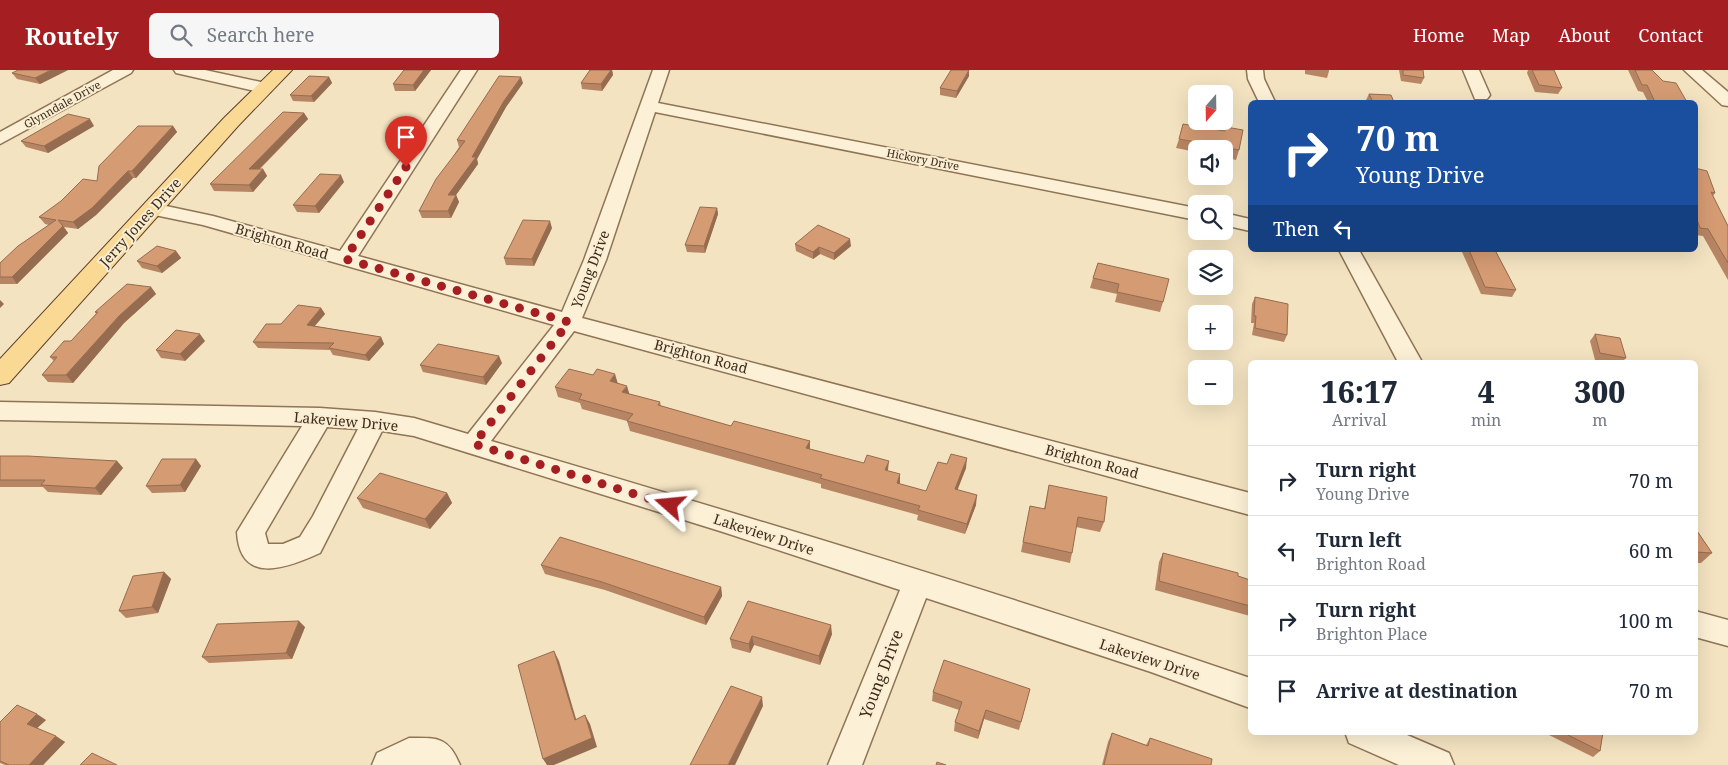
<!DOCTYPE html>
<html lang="en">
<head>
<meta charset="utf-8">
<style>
	:root { --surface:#fff; --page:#f6f6f7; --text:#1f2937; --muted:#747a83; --line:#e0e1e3; --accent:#a51f22 }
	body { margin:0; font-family:"Noto Serif",serif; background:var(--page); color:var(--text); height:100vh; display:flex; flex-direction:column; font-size:19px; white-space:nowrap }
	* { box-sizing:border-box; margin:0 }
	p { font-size:16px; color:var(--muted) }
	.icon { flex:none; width:28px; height:28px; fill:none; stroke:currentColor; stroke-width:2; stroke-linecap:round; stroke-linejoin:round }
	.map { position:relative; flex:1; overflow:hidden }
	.drawer { position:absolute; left:1248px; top:290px; width:450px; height:375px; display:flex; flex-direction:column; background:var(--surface); border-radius:8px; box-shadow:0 5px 20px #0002 }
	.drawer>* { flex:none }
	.top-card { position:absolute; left:1248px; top:30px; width:450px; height:152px; border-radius:8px; box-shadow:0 5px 20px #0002; background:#1a4fa0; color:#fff; overflow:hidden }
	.needle { width:32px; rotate:200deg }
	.tools { position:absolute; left:1188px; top:15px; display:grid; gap:10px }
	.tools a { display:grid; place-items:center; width:45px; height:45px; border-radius:8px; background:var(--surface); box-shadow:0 5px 20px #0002; font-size:25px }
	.pin { position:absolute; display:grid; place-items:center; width:42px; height:42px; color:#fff; margin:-51px -21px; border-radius:50% 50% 50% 0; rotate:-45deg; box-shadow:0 0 5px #0007 }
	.pin .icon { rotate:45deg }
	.me { position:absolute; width:55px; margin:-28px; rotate:288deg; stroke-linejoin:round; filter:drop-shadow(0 0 4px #0008) }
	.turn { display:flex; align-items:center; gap:18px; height:105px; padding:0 25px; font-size:22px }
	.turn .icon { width:65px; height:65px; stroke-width:2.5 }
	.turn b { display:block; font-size:35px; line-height:42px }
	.then { display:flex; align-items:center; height:48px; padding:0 25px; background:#0003; gap:10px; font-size:19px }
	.eta { display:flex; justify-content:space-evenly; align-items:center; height:85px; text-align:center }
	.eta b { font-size:30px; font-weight:800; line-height:35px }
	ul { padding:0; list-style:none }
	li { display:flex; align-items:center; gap:15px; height:70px; padding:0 25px; border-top:1px solid var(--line) }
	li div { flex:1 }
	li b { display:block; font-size:19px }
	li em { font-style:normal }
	header { display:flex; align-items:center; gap:30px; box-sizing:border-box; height:70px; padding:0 25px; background:var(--accent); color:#fff }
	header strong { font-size:24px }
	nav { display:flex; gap:28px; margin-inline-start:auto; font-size:18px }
	.search { width:350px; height:45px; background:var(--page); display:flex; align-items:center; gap:12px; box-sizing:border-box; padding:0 18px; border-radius:8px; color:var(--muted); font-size:19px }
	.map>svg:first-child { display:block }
</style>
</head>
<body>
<header>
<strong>Routely</strong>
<div class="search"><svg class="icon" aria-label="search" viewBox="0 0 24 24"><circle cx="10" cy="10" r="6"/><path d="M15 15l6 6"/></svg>Search here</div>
<nav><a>Home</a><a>Map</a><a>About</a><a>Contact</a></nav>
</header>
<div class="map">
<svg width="1728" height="695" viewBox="0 0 1728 695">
	<rect width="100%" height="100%" fill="#f3e3c1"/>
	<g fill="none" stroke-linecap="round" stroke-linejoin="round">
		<!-- minor casing -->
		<g stroke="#8f7456" stroke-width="3">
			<g id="minor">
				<polygon points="113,0 133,0 131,3 0,74 0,62"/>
				<polygon points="174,0 205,0 270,14 272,18 270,22 264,23 176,3"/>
				<path d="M461,0h16l-119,186 204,56 22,-52 69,-190h16l-11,33 538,105v12l-541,-108 -49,148 -24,58 668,175v22l-676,-184 -83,110c254,75 508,151 759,237v30l-99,-36 -225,-74 -64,167h-34l72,-175 -177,-58 -309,-96 -32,-5 -62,122c-33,15 -80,33 -83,-21l65,-106 -302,-6v-18l320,6 55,4 39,6 54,16 86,-109 -351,-100 -58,-12 -3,-4 3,-4 7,-2 61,13 127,35zM327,357l31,2 -45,87 -13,21 -17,7h-15l-3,-11z"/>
				<polygon points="1247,0 1263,0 1264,9 1275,32 1259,32 1248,9"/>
				<polygon points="1463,0 1479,0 1490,25 1487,29 1475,29"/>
				<polygon points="1684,0 1702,0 1728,22 1728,36 1722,35"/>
				<polygon points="1224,143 1250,149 1250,161 1224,155"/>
				<polygon points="1339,180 1359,180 1422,292 1398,292"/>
				<polygon points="1695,541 1728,550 1728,576 1695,567"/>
				<polygon points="1345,662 1400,662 1449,683 1454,695 1399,695 1349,673"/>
				<path d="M409,668c28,0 39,-2 51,27h-88l5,-12z"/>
			</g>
		</g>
		<!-- major casing -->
		<g stroke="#5c412b" stroke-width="2">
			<polygon id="major" points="273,0 292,0 238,56 9,313 0,315 0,289 224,48"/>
		</g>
		<!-- minor -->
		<use href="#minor" fill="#fcf0d6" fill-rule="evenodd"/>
		<!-- major -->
		<use href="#major" fill="#fad995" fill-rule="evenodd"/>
	</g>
	<!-- wall -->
	<g fill="#b78563">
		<polygon points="18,0 68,0 40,14 17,9 12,3"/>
		<polygon points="404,0 431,0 415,21 395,21 393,14"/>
		<polygon points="590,0 612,0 613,5 602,21 582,19 581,13"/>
		<polygon points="1305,0 1329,0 1329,1 1327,8 1305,4"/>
		<polygon points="1399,0 1423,0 1424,8 1421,14 1401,11"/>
		<polygon points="1528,0 1554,0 1562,18 1558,24 1535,22 1527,3"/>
		<polygon points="1628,0 1652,0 1663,11 1687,32 1648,32 1643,22 1638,21"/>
		<polygon points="969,6 956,28 940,25 940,18"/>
		<polygon points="329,7 332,13 314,32 293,31 290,25"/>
		<polygon points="523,13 506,37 477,89 478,94 456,125 459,132 451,148 422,148 419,141 459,77 457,70"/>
		<polygon points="1369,24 1394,32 1367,32 1366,30"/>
		<polygon points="304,43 308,49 260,99 263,99 267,106 253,122 214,121 210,114"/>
		<polygon points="94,56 48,83 26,77 21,71"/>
		<polygon points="173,56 177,62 136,108 133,108 96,145 78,159 64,157 68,163 17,214 0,214 0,193 49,155 45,154 39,147 97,111"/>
		<polygon points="1179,69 1239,80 1236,90 1224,87 1224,79 1196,79 1196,82 1176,78"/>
		<polygon points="1695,98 1715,123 1713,126 1728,156 1728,210 1703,166 1695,165"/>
		<polygon points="344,112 319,143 297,142 293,135"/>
		<polygon points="717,138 718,144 705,183 687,182 685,175"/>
		<polygon points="552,158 534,196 506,195 504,188"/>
		<polygon points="795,174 851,176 834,190 820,184 813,189 796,181"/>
		<polygon points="1463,180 1495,180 1516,220 1512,227 1481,224 1462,182"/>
		<polygon points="176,181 181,188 162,203 142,198 137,191"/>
		<polygon points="1098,193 1163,232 1160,242 1115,232 1117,224 1090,218 1093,208"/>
		<polygon points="151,217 156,224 124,253 73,313 48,312 42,305 54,291 50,287 71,271 96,244 95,242"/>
		<polygon points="1255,227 1287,265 1284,272 1252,265 1254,253 1251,253 1252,234"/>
		<polygon points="321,238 325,244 315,256 381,267 384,274 369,291 333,285 330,280 258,278 253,272 281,254"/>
		<polygon points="1595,264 1626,288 1622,292 1609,292 1595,290 1590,271"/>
		<polygon points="205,271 185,291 161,288 156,280"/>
		<polygon points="502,293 486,315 423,302 420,295"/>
		<polygon points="593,305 617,313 629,324 660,332 661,336 731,356 810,371 810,379 888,401 900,414 926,421 947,394 966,398 957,420 976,435 965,464 917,450 918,445 821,418 821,414 630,361 627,351 582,339 580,333 558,327 555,317"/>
		<polygon points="0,386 117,391 123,398 101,425 48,422 43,417 0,417"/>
		<polygon points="196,389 201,396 185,422 152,423 146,416"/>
		<polygon points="1049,415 1104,452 1100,462 1076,457 1072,483 1070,493 1021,482 1030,436 1044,439"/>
		<polygon points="447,423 452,433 430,459 363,438 357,428"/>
		<polygon points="1695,458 1712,483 1701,493 1695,493"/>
		<polygon points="1163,483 1250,510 1250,546 1155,520 1159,492"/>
		<polygon points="541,495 721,517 722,526 706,555 605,520 545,504"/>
		<polygon points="164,502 171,509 158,543 126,548 119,541"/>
		<polygon points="748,531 832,564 820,595 754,575 750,583 732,578 730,569"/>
		<polygon points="305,557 292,589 209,593 202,587"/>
		<polygon points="1030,619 1019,660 984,649 978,669 954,661 955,652 959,640 932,631 933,622"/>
		<polygon points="46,650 37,658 65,672 43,695 5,695 0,693 0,652"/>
		<polygon points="1543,662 1603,662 1600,681 1593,687"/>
		<polygon points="1112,663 1146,675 1150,668 1211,695 1102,695 1108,672"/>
	</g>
	<!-- shaded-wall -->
	<g fill="#956c50">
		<polygon points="51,0 68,0 40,14 35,8"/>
		<polygon points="424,0 431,0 415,21 413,15"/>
		<polygon points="611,0 612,0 613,5 602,21 601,14"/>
		<polygon points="969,0 969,6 956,28 957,21"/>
		<polygon points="329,7 332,13 314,32 311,26"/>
		<polygon points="521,7 523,13 506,37 477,89 478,94 451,132 448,125 472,87 504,31"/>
		<polygon points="304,43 308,49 253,105 249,99"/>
		<polygon points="90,49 94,56 48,83 44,76"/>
		<polygon points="173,56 177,62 136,108 132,101"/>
		<polygon points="263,99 267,106 253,122 249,115"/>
		<polygon points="128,101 133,108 96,145 78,159 73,152"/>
		<polygon points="341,105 344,112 319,143 315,136"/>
		<polygon points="456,125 459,132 451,148 448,141"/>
		<polygon points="717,138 718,144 705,183 704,176"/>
		<polygon points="550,151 552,158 534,196 532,189"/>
		<polygon points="63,156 68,163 17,214 12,207"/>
		<polygon points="850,169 851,176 834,190 834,183"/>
		<polygon points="819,177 820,184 813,189 813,182"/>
		<polygon points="176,181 181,188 162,203 157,196"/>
		<polygon points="151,217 156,224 124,253 73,313 66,305 119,246"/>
		<polygon points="0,230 4,234 0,238"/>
		<polygon points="321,238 325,244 310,261 307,255"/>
		<polygon points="200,264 205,271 185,291 180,284"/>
		<polygon points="381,267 384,274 369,291 365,285"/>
		<polygon points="499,286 502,293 486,315 483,307"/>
		<polygon points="615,304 618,314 610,311"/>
		<polygon points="627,316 630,326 622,322"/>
		<polygon points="810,371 810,381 806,378"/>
		<polygon points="967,388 966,398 954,429 955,419"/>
		<polygon points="196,389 201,396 185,422 180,415"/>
		<polygon points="117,391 123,398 101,425 95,418"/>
		<polygon points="889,391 888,400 885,400"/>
		<polygon points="900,404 900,413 897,413"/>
		<polygon points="447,423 452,433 430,459 425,449"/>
		<polygon points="977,425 976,435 965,464 967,454"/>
		<polygon points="164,502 171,509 158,543 152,537"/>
		<polygon points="721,517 722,526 706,555 704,547"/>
		<polygon points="299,551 305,557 292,589 286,583"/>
		<polygon points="831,555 832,564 820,595 819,586"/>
		<polygon points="752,566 754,575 750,583 749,574"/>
		<polygon points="554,581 559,591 579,659 575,650"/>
		<polygon points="762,627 763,636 735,695 728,695"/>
		<polygon points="986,640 984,649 978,669 979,661"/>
		<polygon points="37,644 46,650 35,660 27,654"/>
		<polygon points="585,645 590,654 597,677 554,695 547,695 543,689"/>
		<polygon points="56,666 65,672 43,695 29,695"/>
	</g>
	<!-- building -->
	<g fill="#d59b73" stroke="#956c50">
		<polygon points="18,0 51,0 35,8 12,3"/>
		<polygon points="404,0 424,0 413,15 393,14"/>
		<polygon points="590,0 611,0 601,14 581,13"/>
		<polygon points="951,0 969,0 957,21 940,18"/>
		<polygon points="1403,0 1423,0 1424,8 1403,5"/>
		<polygon points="1532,0 1554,0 1562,18 1539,15"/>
		<polygon points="1635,0 1652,0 1663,11 1676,13 1687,32 1655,32 1647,15 1642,15"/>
		<polygon points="309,6 329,7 311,26 290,25"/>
		<polygon points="499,6 521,7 504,31 472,87 476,87 448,125 456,125 448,141 419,141 436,109 465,71 457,70"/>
		<polygon points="1369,24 1391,25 1394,32 1373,32"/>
		<polygon points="283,42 304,43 249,99 263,99 249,115 210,114"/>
		<polygon points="68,44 90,49 44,76 21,71"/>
		<polygon points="1183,54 1225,61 1226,57 1243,60 1239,80 1179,69"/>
		<polygon points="138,56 173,56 132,101 128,101 92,138 73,152 58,150 63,156 12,207 0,207 0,193 18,176 56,150 39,147 61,131 83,109 97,111 99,96"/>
		<polygon points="1695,98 1707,101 1715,123 1711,122 1728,156 1728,193 1708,159 1700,158 1695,144"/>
		<polygon points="320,104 341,105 315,136 293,135"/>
		<polygon points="700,137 717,138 704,176 685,175"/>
		<polygon points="523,150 550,151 532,189 504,188"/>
		<polygon points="818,155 850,169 834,183 819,177 813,182 795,174"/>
		<polygon points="157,176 176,181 157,196 137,191"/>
		<polygon points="1469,180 1495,180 1516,220 1485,217"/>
		<polygon points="1098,193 1169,209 1163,232 1117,222 1119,214 1093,208"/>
		<polygon points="127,214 151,217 119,246 66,305 42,305 57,287 50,287 64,271 71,271 98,242 95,242"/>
		<polygon points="1255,227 1288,234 1287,265 1255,258 1256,246 1254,246"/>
		<polygon points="298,235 321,238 307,255 381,267 365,285 329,278 334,273 253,272 266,254 281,254"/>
		<polygon points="176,260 200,264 180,284 156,280"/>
		<polygon points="1595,264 1620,268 1626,288 1600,283"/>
		<polygon points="438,274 499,286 483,307 420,295"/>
		<polygon points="569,299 593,305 597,299 615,304 610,311 627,316 622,322 660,332 658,335 731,356 734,351 810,371 806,378 864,393 867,385 889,391 885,400 900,404 897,413 926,421 938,392 947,394 951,384 967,388 955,419 977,425 967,454 918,440 920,436 820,408 822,405 627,351 633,344 579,329 582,324 555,317"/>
		<polygon points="0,386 28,386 117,391 95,418 41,415 45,410 0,410"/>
		<polygon points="162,389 196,389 180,415 146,416"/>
		<polygon points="380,403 447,423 425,449 357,428"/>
		<polygon points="1049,415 1107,427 1104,452 1078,447 1072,483 1023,472 1030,436 1045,439"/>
		<polygon points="1695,458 1712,483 1695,482"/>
		<polygon points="560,467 721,517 704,547 602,512 541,495"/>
		<polygon points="1163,483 1238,503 1238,506 1250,510 1250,536 1159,511"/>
		<polygon points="164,502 152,537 119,541 133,506"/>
		<polygon points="748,531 831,555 819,586 752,566 749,574 730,569"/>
		<polygon points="299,551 286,583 202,587 217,554"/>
		<polygon points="554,581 575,650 585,645 592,668 543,689 518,595"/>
		<polygon points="944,590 1030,619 1021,652 986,640 979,661 955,652 962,632 933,622"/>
		<polygon points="731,616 762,627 728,695 690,695"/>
		<polygon points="17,635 37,644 27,654 56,666 29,695 9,695 0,691 0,652"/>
		<polygon points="1562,662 1603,662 1600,681"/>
		<polygon points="1112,663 1148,676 1150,668 1212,689 1211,695 1104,695"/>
		<polygon points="92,683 117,695 80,695"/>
		<polygon points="937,692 946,695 936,695"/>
	</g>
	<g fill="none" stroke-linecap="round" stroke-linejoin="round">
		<!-- route -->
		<polyline stroke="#a51f22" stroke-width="9" stroke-dasharray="0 16.2" points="406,97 345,189 569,252 474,374 670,435"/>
	</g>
	<g text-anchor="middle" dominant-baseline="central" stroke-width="4" stroke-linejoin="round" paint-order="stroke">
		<!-- far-street labels -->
		<g font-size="11" fill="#3d2c1c" stroke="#f9edd2">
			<text transform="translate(62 34) rotate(-29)">Glynndale Drive</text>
			<text transform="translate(923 89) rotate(11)">Hickory Drive</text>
		</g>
		<!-- street labels -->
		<g font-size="14" fill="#3d2c1c" stroke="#f9edd2">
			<text transform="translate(140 152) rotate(-48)">Jerry Jones Drive</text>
			<text transform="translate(282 171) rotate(16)">Brighton Road</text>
			<text transform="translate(590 199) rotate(-69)">Young Drive</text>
			<text transform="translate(701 286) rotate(15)">Brighton Road</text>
			<text transform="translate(346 351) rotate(5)">Lakeview Drive</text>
			<text transform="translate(1092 391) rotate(15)">Brighton Road</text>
			<text transform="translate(764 464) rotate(18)">Lakeview Drive</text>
			<text transform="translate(1150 589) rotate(18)">Lakeview Drive</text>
		</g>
		<!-- near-street labels -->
		<g font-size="16" fill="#3d2c1c" stroke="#f9edd2">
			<text transform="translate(881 604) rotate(-69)">Young Drive</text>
		</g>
	</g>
</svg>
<div class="tools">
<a><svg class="needle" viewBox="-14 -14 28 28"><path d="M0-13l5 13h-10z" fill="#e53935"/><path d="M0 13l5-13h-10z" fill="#747a83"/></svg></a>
<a><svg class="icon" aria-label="sound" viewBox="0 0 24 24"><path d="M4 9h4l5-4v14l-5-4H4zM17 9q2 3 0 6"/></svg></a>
<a><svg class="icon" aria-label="search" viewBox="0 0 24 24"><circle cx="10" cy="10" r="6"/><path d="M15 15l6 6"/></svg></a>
<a><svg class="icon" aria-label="layers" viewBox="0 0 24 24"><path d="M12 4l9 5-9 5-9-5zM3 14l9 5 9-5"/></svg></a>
<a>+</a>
<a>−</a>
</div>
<div class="pin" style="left:406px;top:97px;background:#d93025"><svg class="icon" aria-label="arrive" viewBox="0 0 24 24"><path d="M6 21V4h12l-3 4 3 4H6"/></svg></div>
<svg class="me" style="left:670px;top:435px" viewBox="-20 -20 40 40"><path d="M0-17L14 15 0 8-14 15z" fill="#a51f22" stroke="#fff" stroke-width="4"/></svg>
<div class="top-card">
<div class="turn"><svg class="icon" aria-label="right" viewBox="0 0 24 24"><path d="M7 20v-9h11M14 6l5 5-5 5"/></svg><div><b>70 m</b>Young Drive</div></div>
<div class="then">Then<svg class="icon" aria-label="left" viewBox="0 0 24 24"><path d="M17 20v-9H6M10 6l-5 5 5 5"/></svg></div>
</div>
<section class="drawer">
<div class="eta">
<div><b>16:17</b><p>Arrival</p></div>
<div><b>4</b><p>min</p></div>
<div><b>300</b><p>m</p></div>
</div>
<ul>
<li><svg class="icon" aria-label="right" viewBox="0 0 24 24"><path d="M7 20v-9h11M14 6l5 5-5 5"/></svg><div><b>Turn right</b><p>Young Drive</p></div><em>70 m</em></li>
<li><svg class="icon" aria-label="left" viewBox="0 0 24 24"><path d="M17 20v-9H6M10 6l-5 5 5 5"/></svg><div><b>Turn left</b><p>Brighton Road</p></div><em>60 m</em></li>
<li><svg class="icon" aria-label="right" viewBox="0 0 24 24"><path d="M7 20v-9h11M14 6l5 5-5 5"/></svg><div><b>Turn right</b><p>Brighton Place</p></div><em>100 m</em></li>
<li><svg class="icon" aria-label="arrive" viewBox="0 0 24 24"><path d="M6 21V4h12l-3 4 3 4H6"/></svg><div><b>Arrive at destination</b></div><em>70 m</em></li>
</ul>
</section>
</div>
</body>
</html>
